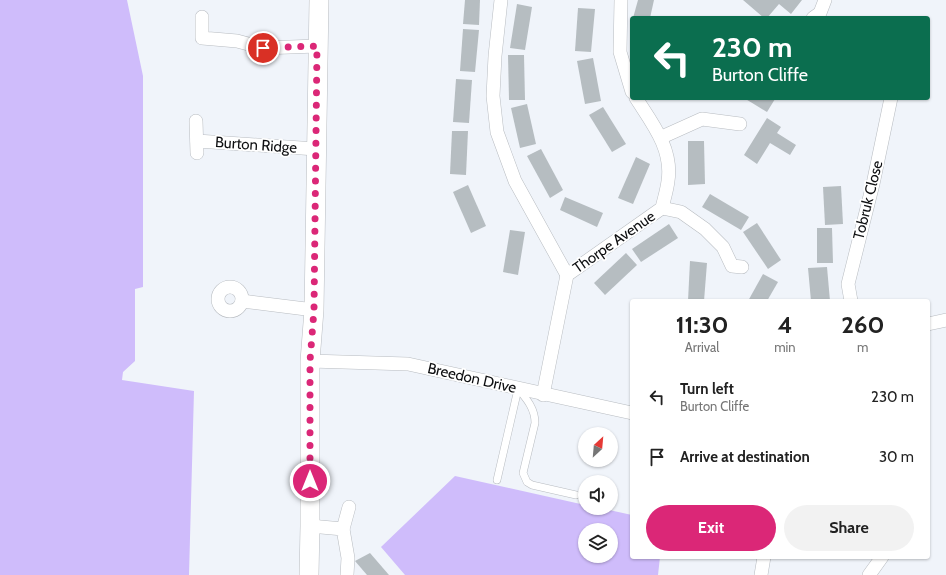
<!DOCTYPE html>
<html lang="en">
<head>
<meta charset="utf-8">
<style>
	:root { --surface:#fff; --page:#f2f2f2; --text:#222; --muted:#767676; --accent:#db2777 }
	body { margin:0; font-family:Cabin,sans-serif; background:var(--page); color:var(--text); height:100vh; display:flex; flex-direction:column; font-size:15px; white-space:nowrap }
	* { box-sizing:border-box; margin:0 }
	p { font-size:13px; color:var(--muted) }
	.icon { flex:none; width:22px; height:22px; fill:none; stroke:currentColor; stroke-width:2; stroke-linecap:round; stroke-linejoin:round }
	.map { position:relative; flex:1; overflow:hidden }
	.side { position:absolute; left:630px; top:299px; width:300px; height:260px; display:flex; flex-direction:column; background:var(--surface); border-radius:4px; box-shadow:0 1px 3px #0004 }
	.side>* { flex:none }
	.guide { position:absolute; left:630px; top:16px; width:300px; height:84px; border-radius:4px; box-shadow:0 1px 3px #0004; background:#0b6e4f; color:#fff; overflow:hidden }
	.needle { width:26px; rotate:26deg }
	.controls { position:absolute; left:578px; top:427px; display:grid; gap:8px }
	.controls a { display:grid; place-items:center; width:40px; height:40px; border-radius:50%; background:var(--surface); box-shadow:0 1px 3px #0004; font-size:20px }
	.pin { position:absolute; display:grid; place-items:center; width:34px; height:34px; color:#fff; margin:-17px; border:2px solid #fff; border-radius:50%; box-shadow:0 1px 4px #0007 }
	.me { position:absolute; width:44px; margin:-22px; rotate:0deg; stroke-linejoin:round; filter:drop-shadow(0 0 3px #0008) }
	.turn { display:flex; align-items:center; gap:14px; height:84px; padding:0 16px; font-size:18px }
	.turn .icon { width:52px; height:52px; stroke-width:2.5 }
	.turn b { display:block; font-size:28px; line-height:34px }
	.eta { display:flex; justify-content:space-evenly; align-items:center; height:68px; text-align:center }
	.eta b { font-size:24px; font-weight:700; line-height:28px }
	.button { display:flex; gap:8px; margin-top:auto; padding:8px 16px }
	.button a { flex:1; height:46px; border-radius:24px; background:var(--accent); color:#fff; font-size:16px; font-weight:700; line-height:46px; text-align:center }
	.button a+a { background:var(--page); color:var(--text) }
	ul { padding:0; list-style:none }
	li { display:flex; align-items:center; gap:12px; height:60px; padding:0 16px }
	li div { flex:1 }
	li b { display:block; font-size:15px }
	li em { font-style:normal }
	.map>svg:first-child { display:block }
</style>
</head>
<body>
<div class="map">
<svg width="946" height="575" viewBox="0 0 946 575">
	<rect width="100%" height="100%" fill="#f0f4fa"/>
	<!-- green -->
	<g fill="#cfbcfb" fill-rule="evenodd">
		<polygon points="0,0 127,0 143,76 143,287 135,289 135,361 123,372 122,380 194,391 189,575 0,575"/>
		<path d="M455,476l130,29v3h15l32,7v42h28l-2,18h-253l-24,-28zM585,530h26v26h-26z"/>
	</g>
	<!-- building -->
	<g fill="#b6bdc1">
		<polygon points="465,0 480,0 479,25 463,24"/>
		<polygon points="638,0 654,0 650,18 633,18"/>
		<polygon points="743,0 802,0 791,14 779,4 767,18 764,18"/>
		<polygon points="517,4 532,7 525,50 510,48"/>
		<polygon points="578,8 595,9 591,52 575,51"/>
		<polygon points="463,29 479,30 475,72 460,71"/>
		<polygon points="508,55 524,55 525,100 509,100"/>
		<polygon points="593,58 601,101 585,104 577,61"/>
		<polygon points="456,79 472,80 469,123 453,122"/>
		<polygon points="744,98 773,98 775,99 767,112"/>
		<polygon points="527,104 536,144 520,148 511,108"/>
		<polygon points="603,107 626,144 612,152 589,115"/>
		<polygon points="767,118 781,127 777,133 796,145 790,155 770,143 757,164 744,155"/>
		<polygon points="452,131 468,131 466,175 450,174"/>
		<polygon points="688,141 704,141 705,184 688,185"/>
		<polygon points="541,149 563,190 550,198 527,156"/>
		<polygon points="636,157 650,164 633,204 618,198"/>
		<polygon points="468,185 486,226 471,233 453,192"/>
		<polygon points="841,186 843,224 825,225 823,187"/>
		<polygon points="710,194 749,217 741,230 702,207"/>
		<polygon points="565,197 603,213 597,227 560,210"/>
		<polygon points="757,223 781,260 768,269 743,232"/>
		<polygon points="669,224 678,238 641,262 632,249"/>
		<polygon points="817,228 832,228 833,263 817,263"/>
		<polygon points="510,230 525,232 518,275 503,272"/>
		<polygon points="626,253 637,265 605,295 594,283"/>
		<polygon points="690,261 707,263 704,301 688,301"/>
		<polygon points="827,267 830,301 811,301 808,268"/>
		<polygon points="763,274 778,282 767,301 748,301"/>
		<polygon points="370,553 389,575 367,575 355,561"/>
	</g>
	<g fill="none" stroke-linecap="round" stroke-linejoin="round">
		<!-- lane casing -->
		<g stroke="#b8bcc1" stroke-width="8">
			<g id="lane">
				<path d="M518,389c9,10 17,20 17,34l-12,50 4,9 5,3 44,10"/>
				<polyline points="497,480 518,389"/>
			</g>
		</g>
		<!-- street casing -->
		<g stroke="#b8bcc1" stroke-width="14">
			<g id="street">
				<polyline points="501,0 495,56 493,96 497,132 515,181 567,275"/>
				<polyline points="621,0 620,52 632,92"/>
				<polyline points="202,17 202,38 237,41 263,48 317,46"/>
				<polyline points="813,18 820,13 825,0"/>
				<polyline points="196,121 197,153"/>
				<polyline points="662,137 702,119 740,124"/>
				<polyline points="197,141 316,149"/>
				<polyline points="662,208 681,212 705,229 723,247 732,266 742,267"/>
				<path d="M567,275l95,-67c2,-9 5,-18 6,-27 5,-32 -16,-58 -32,-83"/>
				<circle cx="230" cy="299" r="12"/>
				<polyline points="242,301 314,310"/>
				<polyline points="851,301 848,284 873,184 891,98"/>
				<polyline points="928,324 946,320"/>
				<polyline points="310,361 408,364 632,413"/>
				<polyline points="543,395 567,275"/>
				<polyline points="310,526 343,529 348,558 347,575"/>
				<polyline points="343,529 349,507"/>
				<polyline points="761,575 764,557"/>
				<polyline points="869,575 882,557"/>
			</g>
		</g>
		<!-- secondary casing -->
		<g stroke="#b8bcc1" stroke-width="20">
			<polyline id="secondary" points="309,575 310,526 310,361 314,310 319,0"/>
		</g>
		<!-- lane -->
		<use href="#lane" stroke="#fff" stroke-width="7"/>
		<!-- street -->
		<use href="#street" stroke="#fff" stroke-width="13"/>
		<!-- secondary -->
		<use href="#secondary" stroke="#fff" stroke-width="19"/>
	</g>
	<g fill="none" stroke-linecap="round" stroke-linejoin="round">
		<!-- route -->
		<polyline stroke="#db2777" stroke-width="7" stroke-dasharray="0 12.6" points="263,48 317,46 314,310 310,361 310,481"/>
	</g>
	<g text-anchor="middle" dominant-baseline="central" stroke-width="3.5" stroke-linejoin="round" paint-order="stroke">
		<!-- street labels -->
		<g font-size="15" fill="#0e0f11" stroke="#fff">
			<text transform="translate(256 145) rotate(4)">Burton Ridge</text>
			<text transform="translate(868 200) rotate(-76)">Tobruk Close</text>
			<text transform="translate(614 242) rotate(-35)">Thorpe Avenue</text>
			<text transform="translate(472 378) rotate(13)">Breedon Drive</text>
		</g>
	</g>
</svg>
<div class="controls">
<a><svg class="needle" viewBox="-14 -14 28 28"><path d="M0-13l5 13h-10z" fill="#e53935"/><path d="M0 13l5-13h-10z" fill="#767676"/></svg></a>
<a><svg class="icon" aria-label="sound" viewBox="0 0 24 24"><path d="M4 9h4l5-4v14l-5-4H4zM17 9q2 3 0 6"/></svg></a>
<a><svg class="icon" aria-label="layers" viewBox="0 0 24 24"><path d="M12 4l9 5-9 5-9-5zM3 14l9 5 9-5"/></svg></a>
</div>
<div class="pin" style="left:263px;top:48px;background:#d93025"><svg class="icon" aria-label="arrive" viewBox="0 0 24 24"><path d="M6 21V4h12l-3 4 3 4H6"/></svg></div>
<svg class="me" style="left:310px;top:481px" viewBox="-20 -20 40 40"><circle r="17" fill="#db2777" stroke="#fff" stroke-width="3"/><path d="M0-11L8 9 0 5-8 9z" fill="#fff"/></svg>
<div class="guide">
<div class="turn"><svg class="icon" aria-label="left" viewBox="0 0 24 24"><path d="M17 20v-9H6M10 6l-5 5 5 5"/></svg><div><b>230 m</b>Burton Cliffe</div></div>
</div>
<section class="side">
<div class="eta">
<div><b>11:30</b><p>Arrival</p></div>
<div><b>4</b><p>min</p></div>
<div><b>260</b><p>m</p></div>
</div>
<ul>
<li><svg class="icon" aria-label="left" viewBox="0 0 24 24"><path d="M17 20v-9H6M10 6l-5 5 5 5"/></svg><div><b>Turn left</b><p>Burton Cliffe</p></div><em>230 m</em></li>
<li><svg class="icon" aria-label="arrive" viewBox="0 0 24 24"><path d="M6 21V4h12l-3 4 3 4H6"/></svg><div><b>Arrive at destination</b></div><em>30 m</em></li>
</ul>
<div class="button"><a>Exit</a><a>Share</a></div>
</section>
</div>
</body>
</html>
